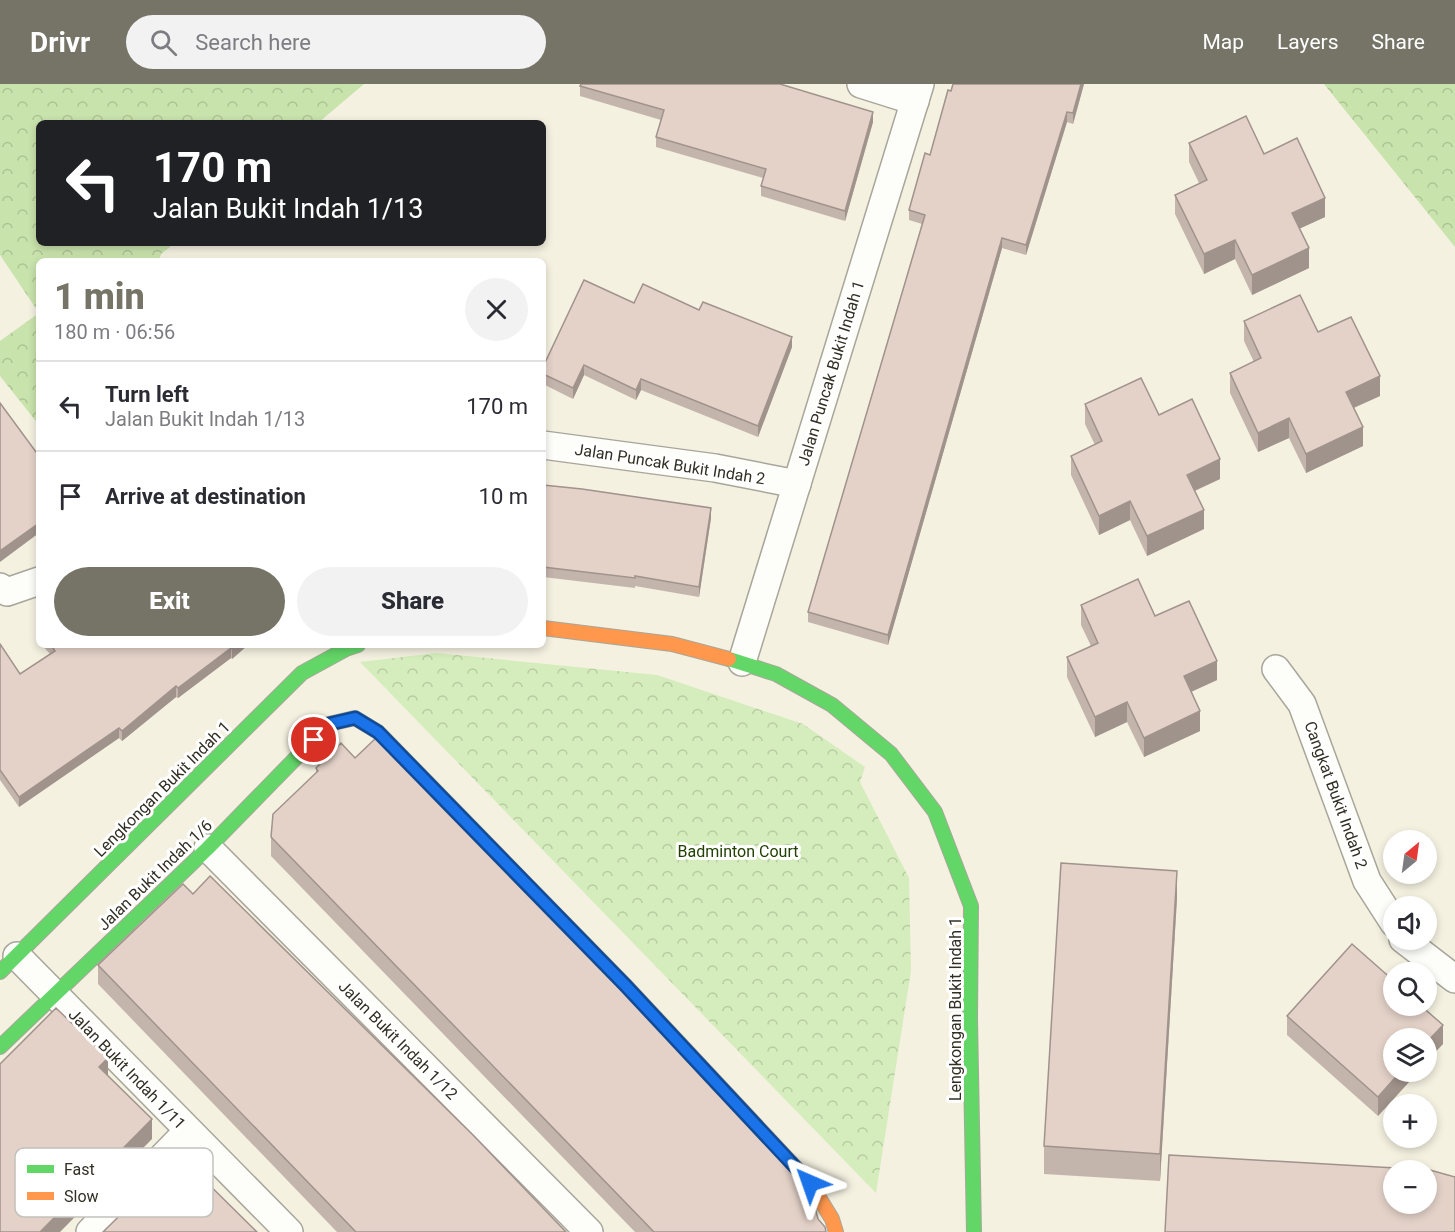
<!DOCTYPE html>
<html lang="en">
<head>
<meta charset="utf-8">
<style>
	:root { --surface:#fff; --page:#f2f2f3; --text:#2b2b33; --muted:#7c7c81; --line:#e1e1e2; --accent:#767466 }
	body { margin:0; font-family:Roboto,sans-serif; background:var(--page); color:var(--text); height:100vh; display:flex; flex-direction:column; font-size:22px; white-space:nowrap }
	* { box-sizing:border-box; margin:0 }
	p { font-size:20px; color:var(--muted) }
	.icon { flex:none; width:33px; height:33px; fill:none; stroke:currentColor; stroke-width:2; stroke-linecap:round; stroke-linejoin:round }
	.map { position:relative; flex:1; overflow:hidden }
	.drawer { position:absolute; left:36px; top:174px; width:510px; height:390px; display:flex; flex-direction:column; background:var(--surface); border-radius:9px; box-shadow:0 3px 9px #0003 }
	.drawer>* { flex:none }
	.top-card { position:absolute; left:36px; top:36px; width:510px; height:126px; border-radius:9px; box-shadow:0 3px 9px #0003; background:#202124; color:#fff; overflow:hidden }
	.needle { width:39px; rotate:29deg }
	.tools { position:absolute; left:1383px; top:746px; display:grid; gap:12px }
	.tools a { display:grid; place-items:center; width:54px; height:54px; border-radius:50%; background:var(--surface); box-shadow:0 3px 9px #0003; font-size:30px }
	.pin { position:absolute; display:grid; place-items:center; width:51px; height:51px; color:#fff; margin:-26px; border:3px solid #fff; border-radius:50%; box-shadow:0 2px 6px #0007 }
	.me { position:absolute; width:66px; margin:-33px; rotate:317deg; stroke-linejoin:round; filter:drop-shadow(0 0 4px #0008) }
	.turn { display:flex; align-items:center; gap:21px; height:126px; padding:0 18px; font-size:27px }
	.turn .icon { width:78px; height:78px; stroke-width:2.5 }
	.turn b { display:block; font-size:42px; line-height:51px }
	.round { display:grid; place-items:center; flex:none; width:63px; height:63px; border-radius:32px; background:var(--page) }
	.overview { display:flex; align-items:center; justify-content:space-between; height:102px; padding:0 18px }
	h1 { font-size:36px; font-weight:800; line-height:45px; color:var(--accent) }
	.cta { display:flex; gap:12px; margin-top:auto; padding:12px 18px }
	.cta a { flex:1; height:69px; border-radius:36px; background:var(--accent); color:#fff; font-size:24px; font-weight:800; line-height:69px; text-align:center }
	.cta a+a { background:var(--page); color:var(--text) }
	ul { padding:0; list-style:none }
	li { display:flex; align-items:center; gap:18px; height:90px; padding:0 18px; border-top:2px solid var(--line) }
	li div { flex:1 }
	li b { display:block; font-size:22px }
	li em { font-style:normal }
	header { display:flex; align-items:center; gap:36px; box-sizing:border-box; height:84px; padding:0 30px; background:var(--accent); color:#fff }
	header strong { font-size:28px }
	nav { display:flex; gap:33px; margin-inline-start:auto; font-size:21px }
	.search { width:420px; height:54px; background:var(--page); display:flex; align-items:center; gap:15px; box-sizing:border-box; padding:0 21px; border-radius:33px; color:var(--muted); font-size:22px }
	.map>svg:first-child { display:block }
</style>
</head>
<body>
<header>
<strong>Drivr</strong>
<div class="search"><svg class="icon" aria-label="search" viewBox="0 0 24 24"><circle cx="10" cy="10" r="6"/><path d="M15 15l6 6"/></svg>Search here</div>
<nav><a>Map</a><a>Layers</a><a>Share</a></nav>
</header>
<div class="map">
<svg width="1455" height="1148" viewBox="0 0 1455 1148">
	<defs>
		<pattern id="forest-crowns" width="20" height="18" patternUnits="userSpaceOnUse" patternTransform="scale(1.5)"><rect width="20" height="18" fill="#c9e3ac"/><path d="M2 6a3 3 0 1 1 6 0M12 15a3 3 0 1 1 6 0" fill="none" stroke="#adc394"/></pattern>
		<pattern id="park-crowns" width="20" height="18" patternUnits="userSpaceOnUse" patternTransform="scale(1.5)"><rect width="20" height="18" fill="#d5edbc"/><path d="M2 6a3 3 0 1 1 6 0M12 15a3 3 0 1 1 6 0" fill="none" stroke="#b7cca1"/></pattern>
	</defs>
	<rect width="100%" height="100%" fill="#f4f1e1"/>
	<!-- forest -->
	<g fill="url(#forest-crowns)">
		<polygon points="0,0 364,0 318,39 39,39 39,159 175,159 161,170 159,177 39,177 39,229 0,171"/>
		<polygon points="1324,0 1455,0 1455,163"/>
		<polygon points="39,229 39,341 0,292 0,257"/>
	</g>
	<!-- park -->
	<polygon fill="url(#park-crowns)" points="436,569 657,591 803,640 865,683 860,698 909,794 911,887 876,1109 360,578"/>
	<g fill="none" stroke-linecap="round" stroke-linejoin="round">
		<!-- street casing -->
		<g stroke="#a8a69a" stroke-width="30">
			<g id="street">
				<polyline points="861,0 915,17"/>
				<polyline points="543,361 715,384 797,400"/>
				<polyline points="0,503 7,508 39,497"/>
				<polyline points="742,578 920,0"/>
				<polyline points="1276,585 1302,620 1367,797 1394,839"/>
				<polyline points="208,764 589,1148"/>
				<polyline points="1403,855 1455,895"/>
				<polyline points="17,872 289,1148"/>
				<polyline points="90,1148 188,1047"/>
			</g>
		</g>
		<!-- fast casing -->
		<g stroke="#a8a69a" stroke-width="16">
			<g id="fast">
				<polyline points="729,575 776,590 832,621 891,670 935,728 971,822 970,935 974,1148"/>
				<polyline points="0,888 302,589 346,565 358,561"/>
				<polyline points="0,963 208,764 329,640 355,634 378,648 531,805"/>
			</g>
		</g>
		<!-- slow casing -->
		<g stroke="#a8a69a" stroke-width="16">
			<g id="slow">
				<polyline points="543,544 672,560 729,575"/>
				<polyline points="531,805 625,901 810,1099 832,1135 836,1148"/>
			</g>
		</g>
		<!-- street -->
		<use href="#street" stroke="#fdfdfa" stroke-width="27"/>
		<!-- fast -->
		<use href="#fast" stroke="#63d668" stroke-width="14"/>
		<!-- slow -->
		<use href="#slow" stroke="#ff974d" stroke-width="14"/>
	</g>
	<!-- wall -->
	<g fill="#c4b5ac">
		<polygon points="1084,0 1073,40 1067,38 1026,171 1002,164 888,561 808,538 808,528 922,140 909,136 909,126 930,71 951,7"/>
		<polygon points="580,2 873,38 845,137 761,112 761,102 763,94 656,63 656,53 661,36 580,12"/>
		<polygon points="1189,59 1325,133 1299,145 1309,184 1252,211 1235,175 1204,190 1175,130 1175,111 1199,99 1189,78"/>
		<polygon points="634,219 699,226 792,263 758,353 641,306 636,316 584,291 573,315 543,300 543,283"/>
		<polygon points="1244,237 1318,248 1380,312 1354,324 1363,362 1306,389 1289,354 1258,368 1230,309 1230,289 1254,278 1244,257"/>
		<polygon points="1085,320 1159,331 1220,395 1195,407 1204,445 1147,472 1130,436 1099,451 1071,391 1071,372 1095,361 1085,340"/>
		<polygon points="543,401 711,434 699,513 635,502 635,504 543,493"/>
		<polygon points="1081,521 1155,532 1217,596 1191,608 1200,647 1144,673 1127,638 1095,653 1067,593 1067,573 1091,562 1081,541"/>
		<polygon points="39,542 39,557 37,554 37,544"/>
		<polygon points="0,560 20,590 50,570 42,561 248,561 232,575 231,574 178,614 176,613 122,657 119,654 19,723 0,696"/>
		<polygon points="316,684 818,1135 826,1148 635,1148 271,772 271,753 316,690"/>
		<polygon points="193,810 566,1148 337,1148 98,900 98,881"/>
		<polygon points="1177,814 1160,1097 1044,1090 1044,1062"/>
		<polygon points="1287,932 1443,960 1394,987 1419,987 1378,1032 1287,951"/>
	</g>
	<!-- shaded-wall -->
	<g fill="#a0938c">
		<polygon points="1081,0 1084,0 1073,40 1073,29"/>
		<polygon points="873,28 873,38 845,137 845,127"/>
		<polygon points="1067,28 1067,38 1026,171 1026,161"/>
		<polygon points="1325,114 1325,133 1292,148 1292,129"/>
		<polygon points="1002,154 1002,164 888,561 888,551"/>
		<polygon points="1235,156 1235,175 1204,190 1204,170"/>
		<polygon points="1309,164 1309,184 1252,211 1252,191"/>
		<polygon points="792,253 792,263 758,353 758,342"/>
		<polygon points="584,281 584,291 573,315 573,304"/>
		<polygon points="1380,292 1380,312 1346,327 1346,308"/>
		<polygon points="641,295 641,306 636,316 636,306"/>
		<polygon points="1289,334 1289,354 1258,368 1258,349"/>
		<polygon points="1363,343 1363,362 1306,389 1306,370"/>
		<polygon points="1220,375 1220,395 1187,410 1187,391"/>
		<polygon points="1130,417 1130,436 1099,451 1099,432"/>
		<polygon points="711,424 711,434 699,513 699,503"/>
		<polygon points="1204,426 1204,445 1147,472 1147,452"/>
		<polygon points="39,439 39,449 0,478 0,467"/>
		<polygon points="236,561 248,561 232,575 232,565"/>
		<polygon points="231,564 231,574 178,614 178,604"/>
		<polygon points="1217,577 1217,596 1184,611 1184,592"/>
		<polygon points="176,602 176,613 122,657 122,647"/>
		<polygon points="1127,618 1127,638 1095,653 1095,633"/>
		<polygon points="1200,627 1200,647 1144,673 1144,654"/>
		<polygon points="119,644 119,654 19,723 19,713"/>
		<polygon points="1177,787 1177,814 1160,1097 1160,1070"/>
		<polygon points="1443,941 1443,960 1426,978 1426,959"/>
		<polygon points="108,974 108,994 99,983"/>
		<polygon points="1401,987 1419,987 1378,1032 1378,1013"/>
		<polygon points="152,1035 152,1055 60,1148 40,1148"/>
	</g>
	<!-- building -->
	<g fill="#e4d2c8" stroke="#a0938c" stroke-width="1.5" fill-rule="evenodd">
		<polygon points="581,0 780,0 873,28 845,127 761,102 766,85 656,53 664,26 580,2"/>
		<polygon points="953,0 1081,0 1073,29 1067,28 1026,161 1002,154 888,551 808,528 925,131 909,126 925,69 930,71 948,6 951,7"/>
		<polygon points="1246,32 1264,70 1297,54 1325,114 1292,129 1309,164 1252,191 1235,156 1204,170 1175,111 1207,96 1189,59"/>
		<polygon points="584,196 634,219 643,200 699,226 703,218 792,253 758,342 641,295 636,306 584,281 573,304 543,290 543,283"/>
		<polygon points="1300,211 1318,248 1351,233 1380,292 1346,308 1363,343 1306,370 1289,334 1258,349 1230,289 1261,274 1244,237"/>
		<polygon points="1141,294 1159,331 1192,315 1220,375 1187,391 1204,426 1147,452 1130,417 1099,432 1071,372 1102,357 1085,320"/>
		<polygon points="0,319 39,372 39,439 0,467"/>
		<polygon points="543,401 582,405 711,424 699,503 635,492 635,494 543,483"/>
		<polygon points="1138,495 1155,532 1189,517 1217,577 1184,592 1200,627 1144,654 1127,618 1095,633 1067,573 1098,559 1081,521"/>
		<polygon points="0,560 20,590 55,567 51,561 236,561 232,565 231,564 178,604 176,602 122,647 119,644 19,713 0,686"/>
		<polygon points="376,654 611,894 795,1091 815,1123 818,1135 825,1143 826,1148 654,1148 271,753 273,730 318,687 316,684 341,659 355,674"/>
		<polygon points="1061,779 1177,787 1160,1070 1044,1062"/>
		<polygon points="210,792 474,1052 566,1148 356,1148 98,881 183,800 193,810"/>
		<polygon points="1352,860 1394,897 1394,921 1420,921 1443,941 1426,959 1426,954 1394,954 1394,987 1401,987 1378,1013 1287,932"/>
		<polygon points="56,924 108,974 99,983 152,1035 40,1148 0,1148 0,980"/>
		<path d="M1169,1071l261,15 25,7v55h-290zM1394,1086h32v33h-32z"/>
		<polygon points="180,1072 257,1148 103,1148"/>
	</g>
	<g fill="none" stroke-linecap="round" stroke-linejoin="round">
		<!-- route casing -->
		<g stroke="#114b97" stroke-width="15">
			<polyline id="route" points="314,656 329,640 355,634 378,648 625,901 810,1099"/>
		</g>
		<!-- route -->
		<use href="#route" stroke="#1a73e8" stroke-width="10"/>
	</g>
	<g text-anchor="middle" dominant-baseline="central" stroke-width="6" stroke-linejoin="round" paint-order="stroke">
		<!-- street labels -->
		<g font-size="16" fill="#323024" stroke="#fff">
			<text transform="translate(831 289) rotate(-73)">Jalan Puncak Bukit Indah 1</text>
			<text transform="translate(670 380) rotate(9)">Jalan Puncak Bukit Indah 2</text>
			<text transform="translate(162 705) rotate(-45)">Lengkongan Bukit Indah 1</text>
			<text transform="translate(1336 711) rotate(70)">Cangkat Bukit Indah 2</text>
			<text transform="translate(155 791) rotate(-44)">Jalan Bukit Indah 1/6</text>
			<text transform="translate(955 925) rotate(-90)">Lengkongan Bukit Indah 1</text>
			<text transform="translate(398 956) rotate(45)">Jalan Bukit Indah 1/12</text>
			<text transform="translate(127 985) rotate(46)">Jalan Bukit Indah 1/11</text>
		</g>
		<!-- park labels -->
		<g font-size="16" fill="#214001" stroke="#fff">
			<text x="738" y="767">Badminton Court</text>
		</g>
	</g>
	<!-- legend -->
	<rect x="15" y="1064" width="198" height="69" rx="9" fill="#fff" stroke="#c2c1bd" stroke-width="1.5"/>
	<rect x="27" y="1081" width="27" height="8" fill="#63d668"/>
	<rect x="27" y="1108" width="27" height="8" fill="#ff974d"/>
	<g font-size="16" fill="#323024">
		<text x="64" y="1091">Fast</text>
		<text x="64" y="1118">Slow</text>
	</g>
</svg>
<div class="tools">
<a><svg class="needle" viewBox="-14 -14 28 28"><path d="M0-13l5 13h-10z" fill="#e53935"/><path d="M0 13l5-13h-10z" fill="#7c7c81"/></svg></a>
<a><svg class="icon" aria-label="sound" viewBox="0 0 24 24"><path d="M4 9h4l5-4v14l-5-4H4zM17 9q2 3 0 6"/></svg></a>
<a><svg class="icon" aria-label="search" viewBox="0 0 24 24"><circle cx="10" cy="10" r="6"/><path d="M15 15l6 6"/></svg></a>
<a><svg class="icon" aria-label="layers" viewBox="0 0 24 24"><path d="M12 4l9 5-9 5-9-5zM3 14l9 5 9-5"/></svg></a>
<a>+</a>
<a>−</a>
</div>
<div class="pin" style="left:314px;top:656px;background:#d93025"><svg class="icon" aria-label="arrive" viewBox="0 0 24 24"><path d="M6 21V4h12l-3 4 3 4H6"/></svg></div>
<svg class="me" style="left:810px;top:1099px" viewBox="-20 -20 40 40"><path d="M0-17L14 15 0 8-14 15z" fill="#1a73e8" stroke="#fff" stroke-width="4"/></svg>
<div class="top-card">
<div class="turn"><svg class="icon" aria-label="left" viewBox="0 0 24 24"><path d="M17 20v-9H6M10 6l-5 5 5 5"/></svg><div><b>170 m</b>Jalan Bukit Indah 1/13</div></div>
</div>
<section class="drawer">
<div class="overview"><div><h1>1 min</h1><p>180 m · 06:56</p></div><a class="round"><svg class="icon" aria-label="close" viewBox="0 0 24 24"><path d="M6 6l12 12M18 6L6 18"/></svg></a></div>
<ul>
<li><svg class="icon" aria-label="left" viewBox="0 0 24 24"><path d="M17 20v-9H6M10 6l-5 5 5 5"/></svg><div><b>Turn left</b><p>Jalan Bukit Indah 1/13</p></div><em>170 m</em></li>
<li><svg class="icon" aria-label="arrive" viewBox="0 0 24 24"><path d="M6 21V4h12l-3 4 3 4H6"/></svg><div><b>Arrive at destination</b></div><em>10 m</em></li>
</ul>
<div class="cta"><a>Exit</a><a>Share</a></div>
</section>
</div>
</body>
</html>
